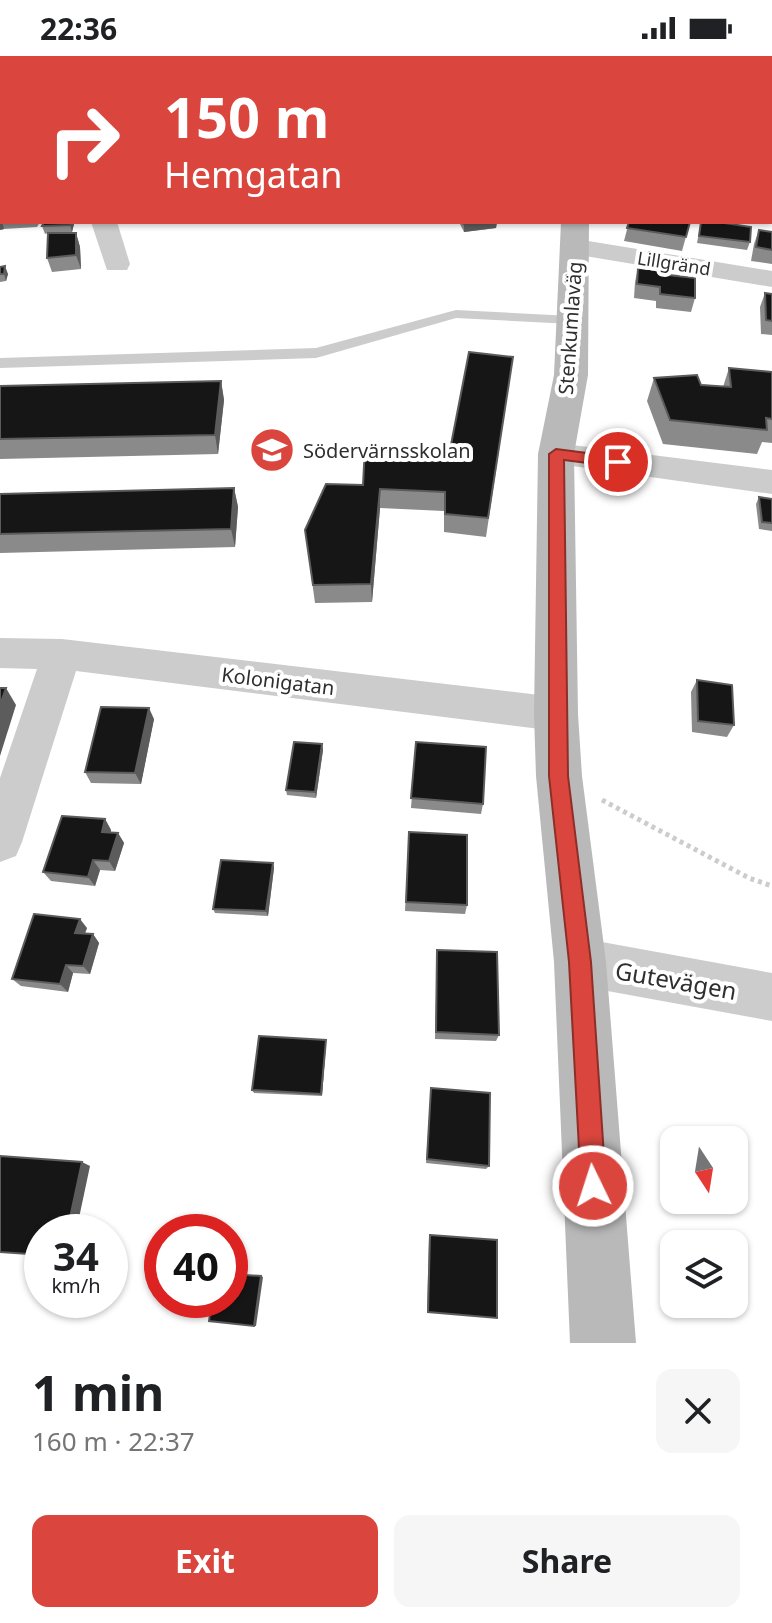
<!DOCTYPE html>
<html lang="en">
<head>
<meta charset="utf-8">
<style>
	:root { --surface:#fff; --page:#f6f6f6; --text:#202124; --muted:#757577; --accent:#da463d }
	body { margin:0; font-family:"Noto Sans",sans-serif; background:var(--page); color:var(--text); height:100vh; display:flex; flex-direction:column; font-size:30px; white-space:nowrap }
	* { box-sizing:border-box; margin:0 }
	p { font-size:26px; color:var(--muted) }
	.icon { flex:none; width:44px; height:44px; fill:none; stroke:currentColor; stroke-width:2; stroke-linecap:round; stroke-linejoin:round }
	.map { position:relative; height:1287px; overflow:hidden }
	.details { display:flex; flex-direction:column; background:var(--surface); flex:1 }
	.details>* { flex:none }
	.hud { position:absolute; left:0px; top:0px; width:772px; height:168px; box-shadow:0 2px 6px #0004; background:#da463d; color:#fff; overflow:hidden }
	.needle { width:52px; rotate:168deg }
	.tools { position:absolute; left:660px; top:1070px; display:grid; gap:16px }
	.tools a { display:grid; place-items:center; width:88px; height:88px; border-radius:16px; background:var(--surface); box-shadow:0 2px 6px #0004; font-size:40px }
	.speed { position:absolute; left:24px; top:1158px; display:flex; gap:16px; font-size:40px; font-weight:700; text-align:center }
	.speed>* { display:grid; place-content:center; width:104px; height:104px; border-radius:50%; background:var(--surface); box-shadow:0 2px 6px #0004; line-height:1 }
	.speed small { font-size:20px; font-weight:400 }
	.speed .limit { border:12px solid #d22; background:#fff; color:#111 }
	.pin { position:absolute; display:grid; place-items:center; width:68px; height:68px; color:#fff; margin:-34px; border:4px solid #fff; border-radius:50%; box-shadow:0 2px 8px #0007 }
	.me { position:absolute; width:88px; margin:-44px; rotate:356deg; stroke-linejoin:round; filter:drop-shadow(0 0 6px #0008) }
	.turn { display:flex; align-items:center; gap:28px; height:168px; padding:0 32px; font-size:36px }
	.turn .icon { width:104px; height:104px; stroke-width:2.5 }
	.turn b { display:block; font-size:56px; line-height:68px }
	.round { display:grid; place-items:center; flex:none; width:84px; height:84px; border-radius:16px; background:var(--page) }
	.head { display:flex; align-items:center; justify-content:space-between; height:136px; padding:0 32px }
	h1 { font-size:48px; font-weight:700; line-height:60px }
	.primary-button { display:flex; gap:16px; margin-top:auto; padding:16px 32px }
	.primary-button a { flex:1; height:92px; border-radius:16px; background:var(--accent); color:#fff; font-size:32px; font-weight:700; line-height:92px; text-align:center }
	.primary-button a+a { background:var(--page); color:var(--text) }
	.status { display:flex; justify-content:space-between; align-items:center; height:56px; padding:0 40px; background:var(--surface); direction:ltr }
	.status svg { height:22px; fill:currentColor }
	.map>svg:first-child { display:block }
</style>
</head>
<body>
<div class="status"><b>22:36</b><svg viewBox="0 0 49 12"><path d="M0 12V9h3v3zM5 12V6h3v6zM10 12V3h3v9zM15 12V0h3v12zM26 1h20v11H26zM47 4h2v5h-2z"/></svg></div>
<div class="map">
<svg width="772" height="1287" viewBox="0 0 772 1287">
	<rect width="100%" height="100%" fill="#fff"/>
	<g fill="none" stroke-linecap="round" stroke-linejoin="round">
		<!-- path -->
		<polyline stroke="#ccc" stroke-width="5" stroke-dasharray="4 4" stroke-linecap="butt" points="602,744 749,822 772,830"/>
		<!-- lane -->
		<polygon fill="#ccc" fill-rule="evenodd" points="456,254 571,260 578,264 571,268 456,262 316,302 0,312 0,302 316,292"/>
		<!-- street -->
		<g fill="#ccc" fill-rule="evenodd">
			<polygon points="174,0 194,0 195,2 175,2"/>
			<polygon points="2,32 2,48 0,49 0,33"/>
			<rect x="770" y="86" width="2" height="14"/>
			<rect x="0" y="105" width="2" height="14"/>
			<polygon points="91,166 117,166 130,208 127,214 107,214"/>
			<polygon points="576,183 772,215 772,231 567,197 563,191 567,185"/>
			<polygon points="556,387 772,414 772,438 544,406 540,398 544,390"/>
			<polygon points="0,582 62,583 556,641 570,646 576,658 570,670 556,675 76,615 22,786 16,800 0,806 0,722 37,613 0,612"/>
			<polygon points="580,882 772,917 772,965 580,930 563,923 556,906 563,889"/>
		</g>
		<!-- secondary -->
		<g fill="#b9b9b9" fill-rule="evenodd">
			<polygon points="539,0 561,0 562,2 540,2"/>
			<polygon points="561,166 589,166 588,319 574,398 578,658 582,720 606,906 636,1287 570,1287 554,906 536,720 534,658 538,398 554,319"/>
		</g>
	</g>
	<!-- wall -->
	<g fill="#8a8a8a">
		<polygon points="211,0 250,0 250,2 212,2"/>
		<polygon points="624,0 702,0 719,2 624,2"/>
		<rect x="770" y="8" width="2" height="46"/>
		<polygon points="770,93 772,94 772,157 770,157"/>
		<polygon points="0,145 2,166 40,166 37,171 4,173 0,174"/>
		<polygon points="459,166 497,166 496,172 464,176"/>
		<polygon points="629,166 690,166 682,195 624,185"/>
		<polygon points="701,166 750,186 747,194 697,187"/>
		<polygon points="74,168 72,176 57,177 76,177 80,191 81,213 52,216 47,202 48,177 45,178 42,170"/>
		<polygon points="759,174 772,176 772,208 751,205 754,188"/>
		<polygon points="0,211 8,218 6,225 0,226"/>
		<polygon points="638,212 660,218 695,242 691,256 656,252 656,245 634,242 635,226"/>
		<polygon points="765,237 772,238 772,279 761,278 760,251"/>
		<polygon points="513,301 486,481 444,476 444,455 380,452 372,546 315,547 305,474 363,429 450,394"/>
		<polygon points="729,312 772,316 772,387 762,386 757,398 663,388 647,345 654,322 723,331"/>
		<polygon points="221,325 224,344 218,398 0,403 0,330"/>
		<polygon points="234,432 238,451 235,491 0,497 0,438"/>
		<polygon points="759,441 772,443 772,475 759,473 756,448"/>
		<polygon points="697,624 734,669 727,681 692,676 691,636"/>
		<polygon points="154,663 141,728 91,727 85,716"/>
		<polygon points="416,686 483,748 481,758 411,752"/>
		<polygon points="322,688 323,694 316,742 287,739 286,734"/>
		<polygon points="105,763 111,774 111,776 118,777 124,787 115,815 100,814 95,830 51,825 43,816"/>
		<polygon points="409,776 467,849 465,858 405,855"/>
		<polygon points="273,807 274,812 268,860 215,857 213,853"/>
		<polygon points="87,872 85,877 93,878 99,887 90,918 73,917 68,936 21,930 12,923"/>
		<polygon points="437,894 499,979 496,985 435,983"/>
		<polygon points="326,988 322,1040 254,1037 252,1034"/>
		<polygon points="431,1032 489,1110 486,1113 426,1107"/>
		<polygon points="430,1179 497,1262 427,1256 429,1181"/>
	</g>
	<!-- shaded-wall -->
	<g fill="#5c5c5c">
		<polygon points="2,165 4,173 0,174 0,166"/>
		<polygon points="71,166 73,166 74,168 72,176 70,169"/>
		<polygon points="485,166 497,166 496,172 464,176 464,168"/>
		<polygon points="76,177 80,191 81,213 76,199"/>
		<polygon points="5,210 8,218 6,225 4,218"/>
		<polygon points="221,325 224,344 218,398 215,379"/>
		<polygon points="234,432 238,451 235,491 231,473"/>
		<polygon points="380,433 380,452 372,546 371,528"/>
		<polygon points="6,632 16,649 0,700 0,649"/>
		<polygon points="149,652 154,663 141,728 135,717"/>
		<polygon points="322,688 323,694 316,742 315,736"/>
		<polygon points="105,763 111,774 108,786 102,776"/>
		<polygon points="118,777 124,787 115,815 109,805"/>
		<polygon points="93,804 100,814 95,830 88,821"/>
		<polygon points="273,807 274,812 268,860 266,855"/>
		<polygon points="80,863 87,872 82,885 75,877"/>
		<polygon points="93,878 99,887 90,918 83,910"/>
		<polygon points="66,909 73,917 68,936 60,928"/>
		<polygon points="326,984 326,988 322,1040 321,1038"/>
		<polygon points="82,1106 90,1110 76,1176 67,1176"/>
		<polygon points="261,1220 263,1221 256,1270 254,1270"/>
	</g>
	<!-- building -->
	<g fill="#161616" stroke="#5c5c5c" stroke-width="2">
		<polygon points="10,0 39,0 36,2 7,2"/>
		<polygon points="112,0 147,0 147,2 109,2 112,2"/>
		<polygon points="431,0 437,0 437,2 405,2"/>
		<polygon points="519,0 520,2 492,2 491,1"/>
		<polygon points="640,0 702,0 719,2 640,2"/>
		<rect x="770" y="8" width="2" height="18"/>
		<polygon points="770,93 772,94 772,127 770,127"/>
		<polygon points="0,145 2,145 2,165 0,166"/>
		<polygon points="44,166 71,166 70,169 42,170"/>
		<polygon points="463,166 485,166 464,168"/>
		<polygon points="629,166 690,166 686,181 627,172"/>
		<polygon points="701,166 718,166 751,171 750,186 699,180"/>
		<polygon points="759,174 772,176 772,194 756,191"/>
		<polygon points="48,177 76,177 76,199 47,202"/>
		<polygon points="5,210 4,218 0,218 0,211"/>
		<polygon points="638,212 660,214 660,218 695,222 695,242 660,238 660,231 637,228"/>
		<polygon points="765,237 772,238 772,265 766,264"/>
		<polygon points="469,296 513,301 488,462 445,458 445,436 380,433 371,528 313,529 305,474 326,428 363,429 365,391 450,394"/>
		<polygon points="729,312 772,316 772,363 766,362 767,374 670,364 654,322 697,319 701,329 731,331"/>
		<polygon points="221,325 215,379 0,383 0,330"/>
		<polygon points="234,432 231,473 0,478 0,438"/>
		<polygon points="759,441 772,443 772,467 762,466"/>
		<polygon points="697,624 732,629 734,669 698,665"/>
		<polygon points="0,632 6,632 0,649"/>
		<polygon points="101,651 149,652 135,717 85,716"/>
		<polygon points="294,686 322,688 315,736 286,734"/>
		<polygon points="416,686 486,691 483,748 411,742"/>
		<polygon points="62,760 105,763 102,776 118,777 109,805 93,804 88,821 43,816"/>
		<polygon points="409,776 467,779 467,849 406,846"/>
		<polygon points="221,804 273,807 266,855 213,853"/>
		<polygon points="34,858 80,863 75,877 93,878 83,910 66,909 60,928 12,923"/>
		<polygon points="437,894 497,896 499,979 436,976"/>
		<polygon points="259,980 326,984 321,1038 252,1034"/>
		<polygon points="431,1032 490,1037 489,1110 427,1103"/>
		<polygon points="0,1100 82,1106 67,1176 42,1176 42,1199 0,1196"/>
		<polygon points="430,1179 497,1184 497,1262 428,1256"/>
		<polygon points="230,1218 261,1220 254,1270 209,1265 212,1244 230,1244"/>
	</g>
	<!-- route -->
	<polygon fill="#da463d" stroke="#8e2e28" stroke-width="2" points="556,393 618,401 625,406 618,411 564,404 568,720 591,906 606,1130 602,1139 593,1142 585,1139 581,1130 569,906 549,720 549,398"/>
	<!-- icons -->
	<defs>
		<g id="school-disc" transform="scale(2.3)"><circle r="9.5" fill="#da463d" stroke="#fff"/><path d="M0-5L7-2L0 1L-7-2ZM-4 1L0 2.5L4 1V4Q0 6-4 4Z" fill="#fff"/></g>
	</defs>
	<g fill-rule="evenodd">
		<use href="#school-disc" x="272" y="394"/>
	</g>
	<g text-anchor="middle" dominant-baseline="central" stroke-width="8" stroke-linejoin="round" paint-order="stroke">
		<!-- far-street labels -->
		<g font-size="18" fill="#2f2f2f" stroke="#fff">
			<text transform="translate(674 207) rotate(9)">Lillgränd</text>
		</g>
		<!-- street labels -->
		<g font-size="20" fill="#2f2f2f" stroke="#fff">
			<text transform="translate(570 272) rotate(-86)">Stenkumlaväg</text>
			<text transform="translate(278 625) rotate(7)">Kolonigatan</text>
		</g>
		<!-- poi labels -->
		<g font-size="20" fill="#2f2f2f" stroke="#fff" text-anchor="start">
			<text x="303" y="394">Södervärnsskolan</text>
		</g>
		<!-- near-street labels -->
		<g font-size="24" fill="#2f2f2f" stroke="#fff">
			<text transform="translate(676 924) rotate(10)">Gutevägen</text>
		</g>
	</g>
</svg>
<div class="tools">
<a><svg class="needle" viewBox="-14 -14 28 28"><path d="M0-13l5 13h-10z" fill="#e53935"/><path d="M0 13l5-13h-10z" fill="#757577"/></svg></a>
<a><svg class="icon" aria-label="layers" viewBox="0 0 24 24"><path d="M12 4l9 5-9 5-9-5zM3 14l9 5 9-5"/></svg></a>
</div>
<div class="speed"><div>34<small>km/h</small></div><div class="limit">40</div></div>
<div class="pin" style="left:618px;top:406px;background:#d93025"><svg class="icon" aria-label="arrive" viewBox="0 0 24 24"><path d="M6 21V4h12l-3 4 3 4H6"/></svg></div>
<svg class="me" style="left:593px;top:1130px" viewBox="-20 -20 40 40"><circle r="17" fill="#da463d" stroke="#fff" stroke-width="3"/><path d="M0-11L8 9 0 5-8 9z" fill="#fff"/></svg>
<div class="hud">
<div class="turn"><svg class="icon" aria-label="right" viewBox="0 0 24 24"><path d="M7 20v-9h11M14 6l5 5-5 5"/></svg><div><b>150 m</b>Hemgatan</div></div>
</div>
</div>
<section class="details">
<div class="head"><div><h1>1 min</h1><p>160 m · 22:37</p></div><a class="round"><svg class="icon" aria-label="close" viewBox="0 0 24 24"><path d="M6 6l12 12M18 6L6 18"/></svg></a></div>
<div class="primary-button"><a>Exit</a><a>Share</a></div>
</section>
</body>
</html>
